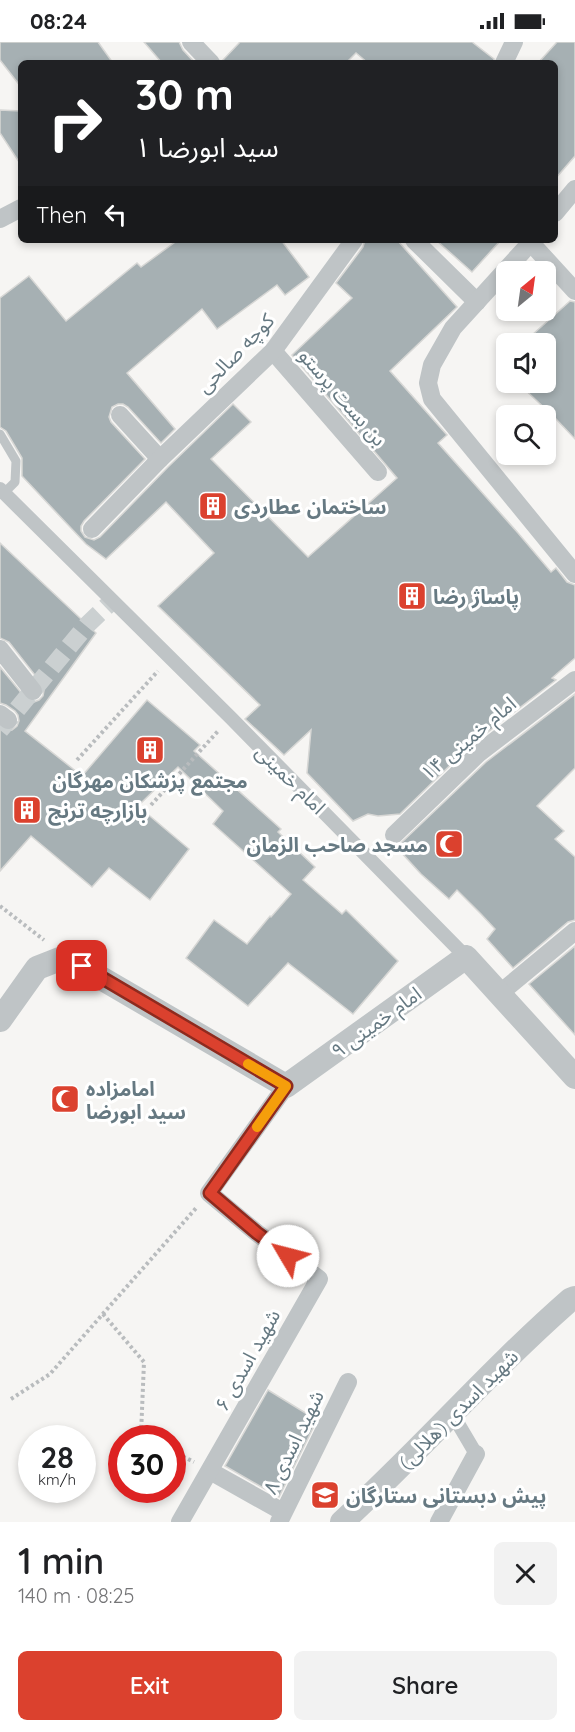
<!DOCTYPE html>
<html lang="en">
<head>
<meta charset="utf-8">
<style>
	:root { --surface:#fff; --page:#f2f2f2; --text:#202124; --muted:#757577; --accent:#db412e }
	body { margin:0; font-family:Quicksand,"Noto Sans Arabic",sans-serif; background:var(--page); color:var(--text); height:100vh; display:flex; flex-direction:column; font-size:22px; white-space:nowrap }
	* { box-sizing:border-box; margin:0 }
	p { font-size:20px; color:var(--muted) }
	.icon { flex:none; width:33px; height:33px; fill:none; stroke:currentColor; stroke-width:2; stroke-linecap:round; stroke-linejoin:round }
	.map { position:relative; height:1480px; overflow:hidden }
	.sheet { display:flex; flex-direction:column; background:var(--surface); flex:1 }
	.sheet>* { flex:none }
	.guide { position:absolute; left:18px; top:18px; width:540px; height:183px; border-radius:9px; box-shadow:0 3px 9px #0003; background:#202124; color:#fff; overflow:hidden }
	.needle { width:39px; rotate:29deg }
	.controls { position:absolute; left:496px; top:219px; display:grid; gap:12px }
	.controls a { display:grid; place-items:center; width:60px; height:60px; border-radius:9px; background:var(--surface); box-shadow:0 3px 9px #0003; font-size:30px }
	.speed { position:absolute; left:18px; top:1383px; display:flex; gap:12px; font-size:30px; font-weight:700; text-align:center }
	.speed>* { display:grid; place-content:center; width:78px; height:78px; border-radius:50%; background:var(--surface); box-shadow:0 3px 9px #0003; line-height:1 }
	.speed small { font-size:15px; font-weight:400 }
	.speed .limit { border:9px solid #d22; background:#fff; color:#111 }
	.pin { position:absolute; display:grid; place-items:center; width:51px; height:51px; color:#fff; margin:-26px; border-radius:12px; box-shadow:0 3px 9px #0006 }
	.me { position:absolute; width:66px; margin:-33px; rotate:307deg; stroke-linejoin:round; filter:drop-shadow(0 0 4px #0008) }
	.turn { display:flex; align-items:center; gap:21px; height:126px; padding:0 18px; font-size:27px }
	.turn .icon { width:78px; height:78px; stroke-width:2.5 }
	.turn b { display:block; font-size:42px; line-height:51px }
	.then { display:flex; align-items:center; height:57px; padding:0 18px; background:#0003; gap:12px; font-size:22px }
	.round { display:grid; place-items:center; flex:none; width:63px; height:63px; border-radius:9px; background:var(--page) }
	.headline { display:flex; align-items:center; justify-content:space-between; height:102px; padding:0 18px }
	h1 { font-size:36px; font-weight:600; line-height:45px }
	.button { display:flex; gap:12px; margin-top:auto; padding:12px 18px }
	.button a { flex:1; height:69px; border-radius:9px; background:var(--accent); color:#fff; font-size:24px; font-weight:600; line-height:69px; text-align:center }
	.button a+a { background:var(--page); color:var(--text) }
	.status { display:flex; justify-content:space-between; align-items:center; height:42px; padding:0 30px; background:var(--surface); direction:ltr }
	.status svg { height:16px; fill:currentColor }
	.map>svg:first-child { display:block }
</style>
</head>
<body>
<div class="status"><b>08:24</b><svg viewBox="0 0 49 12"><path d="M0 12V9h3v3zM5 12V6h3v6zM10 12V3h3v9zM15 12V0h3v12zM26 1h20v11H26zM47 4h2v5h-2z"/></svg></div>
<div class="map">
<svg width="575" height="1480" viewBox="0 0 575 1480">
	<rect width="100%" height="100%" fill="#f6f5f3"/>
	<!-- building -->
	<g fill="#a6b0b3" stroke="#d7d7d5" stroke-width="1.5">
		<polygon points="0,0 98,0 113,21 21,21 21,45 0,18"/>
		<polygon points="144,0 179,0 183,8 195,21 162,21"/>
		<polygon points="240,0 472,0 494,17 493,21 368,21 356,11 346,21 222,21 222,19"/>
		<polygon points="557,0 575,0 575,114 555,137 555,21 538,21"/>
		<polygon points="0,68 21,69 21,123 0,91"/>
		<polygon points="178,198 281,198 309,235 285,253 277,243 217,287 202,267 127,331 175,387 161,401 128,365 123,362 118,362 112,365 109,375 111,380 145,417 84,479 81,484 81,489 85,495 94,498 100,495 168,425 233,362 251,380 211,417 308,515 397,436 292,313 352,256 336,241 363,205 365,198 397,198 457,265 390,329 447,393 438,401 518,491 551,530 556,526 567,540 575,543 575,616 552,636 556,638 471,703 400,772 378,774 368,772 353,779 307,731 311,688 284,713 245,677 260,663 158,564 214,511 166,460 106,517 86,502 22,434 22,416 6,389 0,385 0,256 29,234 66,279 137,221 141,225"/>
		<polygon points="436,198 501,198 472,230"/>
		<polygon points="570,259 575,260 575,397 556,377 517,340 546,340 546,302 522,302"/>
		<polygon points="0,501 96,591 25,689 82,734 147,658 200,703 194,709 281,787 278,790 315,825 303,838 342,872 346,868 398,919 353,972 288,921 248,964 186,916 214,878 247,902 270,874 271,875 291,852 213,782 223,769 178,725 138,764 189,807 150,858 109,826 92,845 31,794 0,829 0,686 6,689 12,688 17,684 19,679 18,673 15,669 6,663 0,661 0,625 28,659 34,660 39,658 43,654 44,648 42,642 9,600 0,596"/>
		<polygon points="575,652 575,726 537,764 564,789 555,797 575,815 575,878 568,880 513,926 487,897 495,887 481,872 457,848 449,857 421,832 399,808 403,805 401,801 486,720"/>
		<polygon points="575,904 575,993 529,942"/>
		<polygon points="268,1348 317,1378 279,1455 225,1424"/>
	</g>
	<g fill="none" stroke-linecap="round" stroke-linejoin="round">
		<!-- minor-tunnel -->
		<polyline stroke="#cbd0d1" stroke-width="18" stroke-dasharray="18 9" stroke-linecap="butt" points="0,688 87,583 113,558"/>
		<!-- path -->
		<g stroke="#b9bcbe" stroke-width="4" stroke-dasharray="3 3" stroke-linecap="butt">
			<polyline points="77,718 158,629"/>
			<polyline points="151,763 219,688"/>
			<polyline points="0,864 44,898"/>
			<polyline points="103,1272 144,1320 141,1392 150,1396"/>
			<polyline points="11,1357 50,1332 197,1165"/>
			<polyline points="172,1409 194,1420"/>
		</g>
		<!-- service -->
		<polyline stroke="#bfc4c6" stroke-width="9" points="0,392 16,419 15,440 4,451"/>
		<!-- pedestrian -->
		<g stroke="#bfc4c6" stroke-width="14">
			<polyline points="0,447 231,676 466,915"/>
			<polyline points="453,1373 476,1412"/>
		</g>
		<!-- minor -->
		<g stroke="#bfc4c6" stroke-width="18">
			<polyline points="191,0 211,21"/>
			<polyline points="504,21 514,0"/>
			<polyline points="555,171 575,147"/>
			<polyline points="0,177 21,166"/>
			<polyline points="414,198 477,260"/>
			<polyline points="533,198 453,286 432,323 428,341 432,357 575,532"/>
			<polyline points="531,201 575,249"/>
			<polyline points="273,309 378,430"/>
			<polyline points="120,373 160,417"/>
			<polyline points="92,487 160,417 273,309 354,198"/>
			<polyline points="0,607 33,649"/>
			<polyline points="0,672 8,678"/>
			<polyline points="394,793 479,711 575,638"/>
			<polyline points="499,952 575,889"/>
			<polyline points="210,1429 283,1470"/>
			<polyline points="180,1480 319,1237 257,1191 209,1151 286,1044"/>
			<polyline points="279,1480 348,1340"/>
			<polyline points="439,1480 476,1412"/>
		</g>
		<!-- tertiary -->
		<g stroke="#bfc4c6" stroke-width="24">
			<polyline points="0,978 37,926 65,915 286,1044 466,915 575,1035"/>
			<path d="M342,1480c78,-71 148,-152 228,-222l5,-2"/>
		</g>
	</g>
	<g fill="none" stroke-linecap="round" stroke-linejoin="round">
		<!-- route casing -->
		<g stroke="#8e2a1e" stroke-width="15">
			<polyline id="route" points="82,924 286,1044 210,1151 257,1191 288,1214"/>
		</g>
		<!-- route -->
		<use href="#route" stroke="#db412e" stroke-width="10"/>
		<!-- slow -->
		<polyline stroke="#f59e0b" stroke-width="10" points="248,1022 286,1044 257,1085"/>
	</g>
	<!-- icons -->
	<defs>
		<g id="building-square" transform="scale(1.5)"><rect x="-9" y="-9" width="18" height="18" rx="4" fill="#db412e" stroke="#fff"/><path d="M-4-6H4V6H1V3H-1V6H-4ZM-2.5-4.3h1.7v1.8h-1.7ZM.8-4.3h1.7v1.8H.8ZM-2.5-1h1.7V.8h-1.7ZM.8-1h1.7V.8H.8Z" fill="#fff"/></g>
		<g id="mosque-square" transform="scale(1.5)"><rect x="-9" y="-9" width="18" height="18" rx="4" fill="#db412e" stroke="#fff"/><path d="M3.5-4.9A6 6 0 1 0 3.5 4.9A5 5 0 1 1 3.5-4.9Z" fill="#fff"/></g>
		<g id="school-square" transform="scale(1.5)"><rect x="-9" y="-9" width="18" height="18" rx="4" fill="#db412e" stroke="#fff"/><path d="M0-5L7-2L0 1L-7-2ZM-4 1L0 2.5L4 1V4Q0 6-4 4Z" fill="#fff"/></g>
	</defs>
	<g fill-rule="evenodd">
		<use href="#building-square" x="213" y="464"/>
		<use href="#building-square" x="412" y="554"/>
		<use href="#building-square" x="150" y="708"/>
		<use href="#building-square" x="27" y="768"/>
		<use href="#mosque-square" x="449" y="802"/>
		<use href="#mosque-square" x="65" y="1057"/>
		<use href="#school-square" x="325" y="1453"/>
	</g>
	<g text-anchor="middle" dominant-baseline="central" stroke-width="6" stroke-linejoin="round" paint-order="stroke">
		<!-- street labels -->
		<g font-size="20" fill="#667982" stroke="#fff">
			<text transform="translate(235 311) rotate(-46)">کوچه صالحی</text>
			<text transform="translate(343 355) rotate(49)">بن بست پرستو</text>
			<text transform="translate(468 696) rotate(-40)">امام خمینی ۱۴</text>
			<text transform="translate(291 737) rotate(45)">امام خمینی</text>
			<text transform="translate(376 980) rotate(-36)">امام خمینی ۹</text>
			<text transform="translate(247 1318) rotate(-61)">شهید اسدی ۶</text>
			<text transform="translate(458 1367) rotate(-45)">شهید اسدی (هلالی)</text>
			<text transform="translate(293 1400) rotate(-64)">شهید اسدی ۸</text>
		</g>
		<!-- poi labels -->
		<g font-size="20" font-weight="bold" fill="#667982" stroke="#fff" text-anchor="start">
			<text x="234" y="464">ساختمان عطاردی</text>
			<text x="433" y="554">پاساژ رضا</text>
			<text x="150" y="738" text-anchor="middle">مجتمع پزشكان مهرگان</text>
			<text x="48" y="768">بازارچه ترنج</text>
			<text x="428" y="802" text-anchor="end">مسجد صاحب الزمان</text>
			<text x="86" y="1046">امامزاده<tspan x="86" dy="23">سید ابورضا</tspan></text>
			<text x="346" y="1453">پیش دبستانی ستارگان</text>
		</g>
	</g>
</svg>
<div class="controls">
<a><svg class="needle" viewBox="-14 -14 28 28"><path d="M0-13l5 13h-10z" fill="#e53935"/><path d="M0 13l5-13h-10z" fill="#757577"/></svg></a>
<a><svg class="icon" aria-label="sound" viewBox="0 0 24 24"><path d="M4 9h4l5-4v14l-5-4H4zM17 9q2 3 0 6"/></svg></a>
<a><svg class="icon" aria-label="search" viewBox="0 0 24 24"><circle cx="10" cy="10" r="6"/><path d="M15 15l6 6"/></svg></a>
</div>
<div class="speed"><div>28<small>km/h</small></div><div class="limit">30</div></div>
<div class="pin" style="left:82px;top:924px;background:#d93025"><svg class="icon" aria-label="arrive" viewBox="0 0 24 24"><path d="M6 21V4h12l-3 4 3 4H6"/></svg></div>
<svg class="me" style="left:288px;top:1214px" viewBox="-20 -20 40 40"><circle r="19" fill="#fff"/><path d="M0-13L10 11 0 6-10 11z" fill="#db412e"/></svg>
<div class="guide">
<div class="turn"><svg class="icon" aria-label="right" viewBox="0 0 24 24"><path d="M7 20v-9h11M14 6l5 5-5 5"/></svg><div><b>30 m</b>سید ابورضا ۱</div></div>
<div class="then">Then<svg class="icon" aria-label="left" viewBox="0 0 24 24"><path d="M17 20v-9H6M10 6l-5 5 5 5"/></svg></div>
</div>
</div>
<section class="sheet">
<div class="headline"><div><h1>1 min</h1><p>140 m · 08:25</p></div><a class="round"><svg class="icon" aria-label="close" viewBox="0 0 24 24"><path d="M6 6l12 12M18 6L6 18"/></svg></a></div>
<div class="button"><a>Exit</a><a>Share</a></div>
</section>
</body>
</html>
